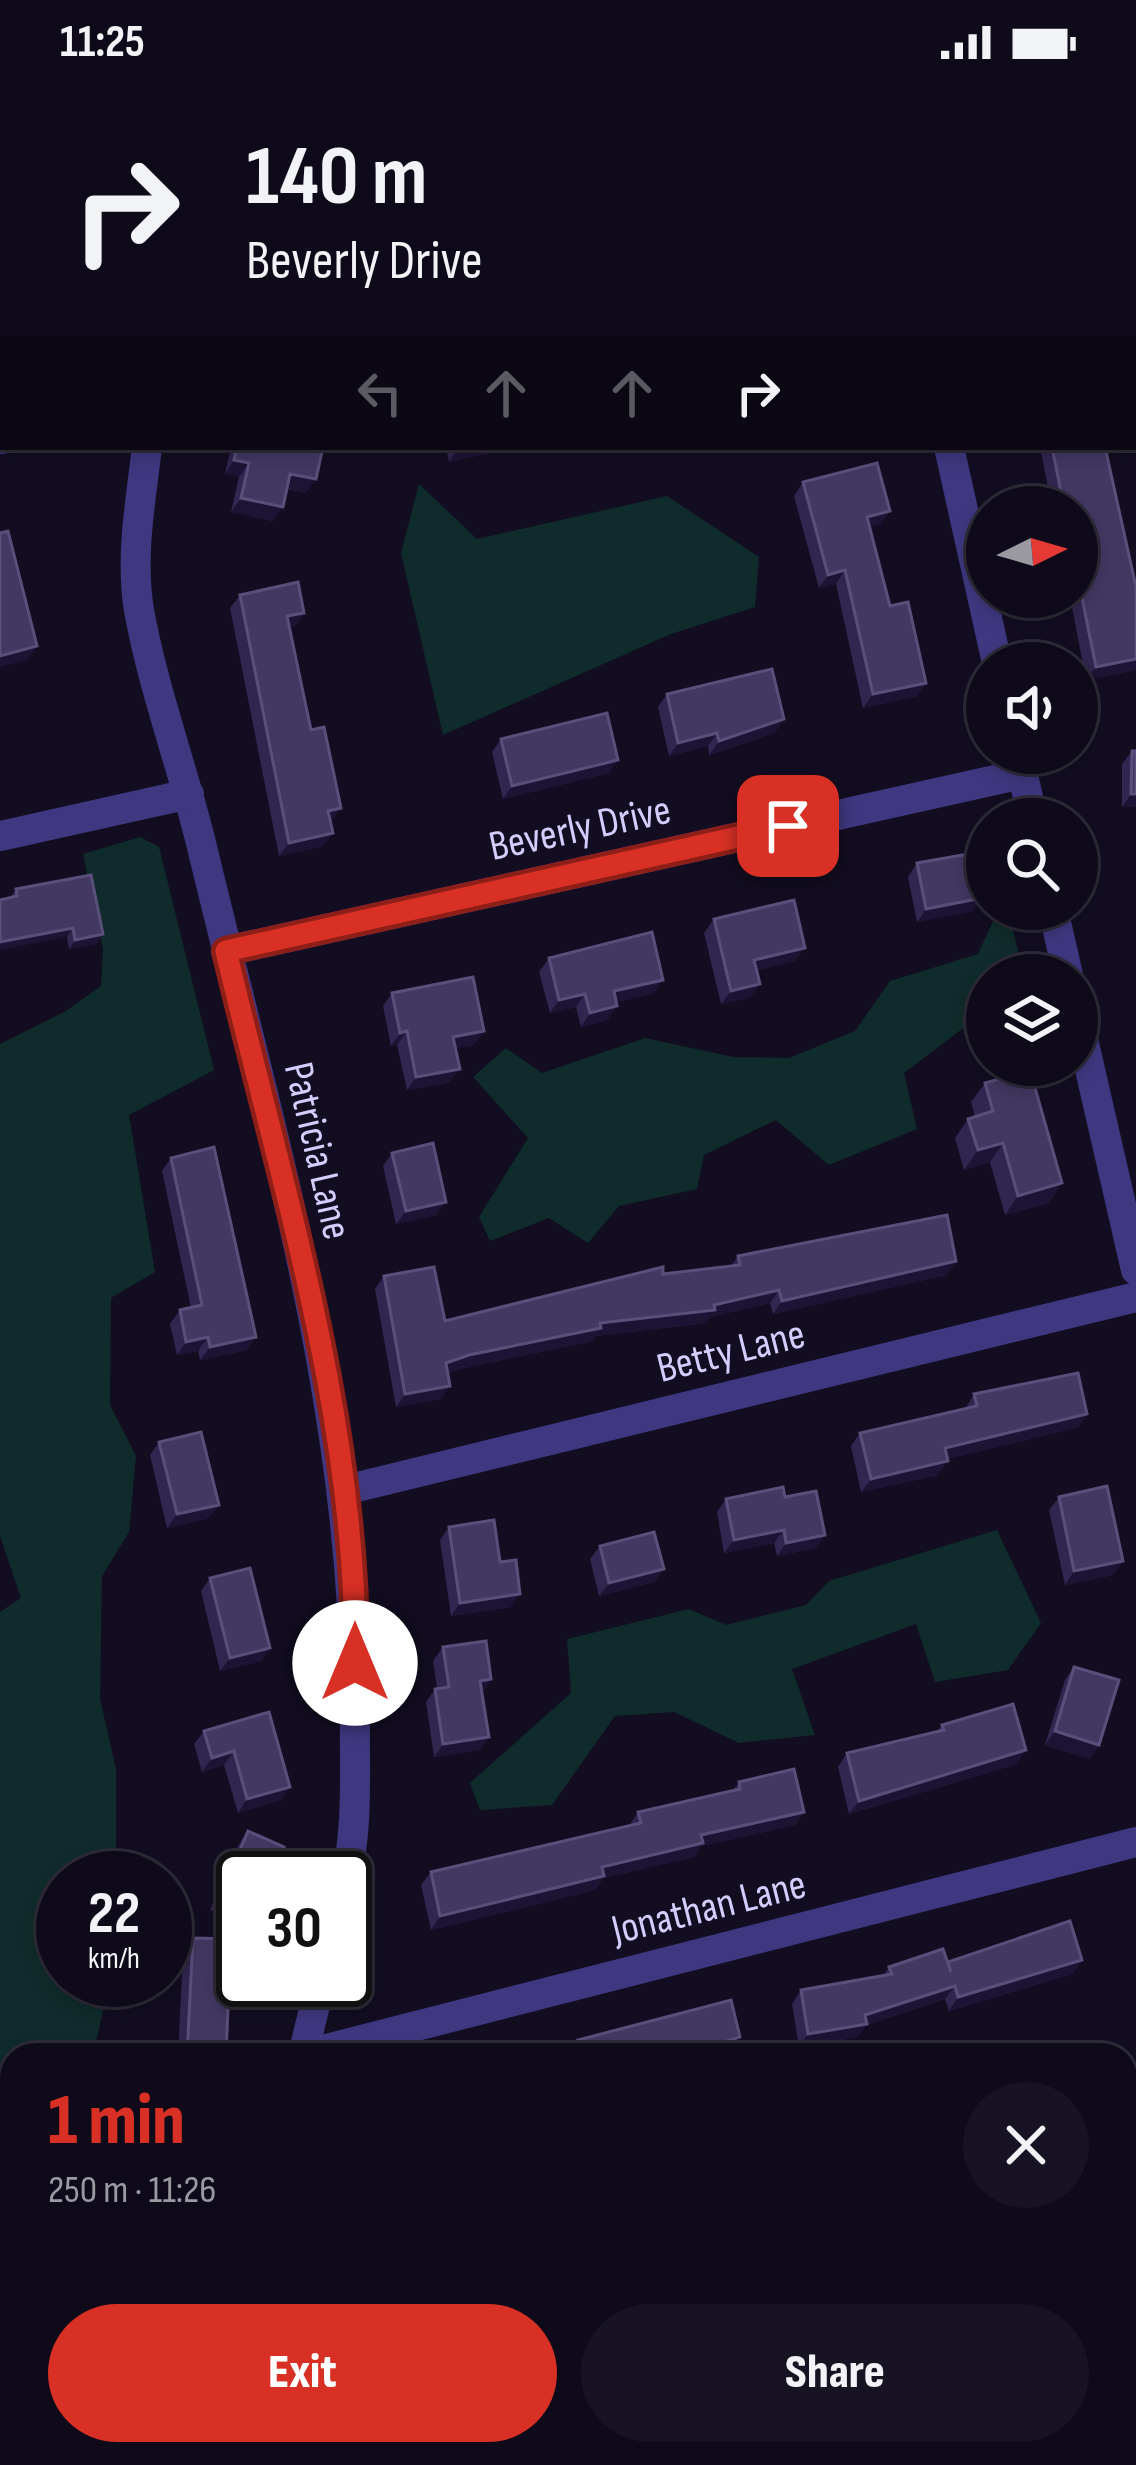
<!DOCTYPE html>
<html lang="en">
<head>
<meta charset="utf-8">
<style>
	:root { --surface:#0e0a19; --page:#171322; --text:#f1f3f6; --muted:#9b9aa2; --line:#2e2b38; --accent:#d93025 }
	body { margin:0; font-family:"Sofia Sans Condensed",sans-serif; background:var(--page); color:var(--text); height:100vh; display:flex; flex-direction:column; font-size:45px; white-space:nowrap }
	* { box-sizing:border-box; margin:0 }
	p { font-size:39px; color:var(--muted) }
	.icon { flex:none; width:66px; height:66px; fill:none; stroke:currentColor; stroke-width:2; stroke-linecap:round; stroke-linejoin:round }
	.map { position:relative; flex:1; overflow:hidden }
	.side { position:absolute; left:0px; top:1959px; width:1137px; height:423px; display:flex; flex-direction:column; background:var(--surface); border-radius:36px 36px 0 0; box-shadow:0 6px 18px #0003,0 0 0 3px var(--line) }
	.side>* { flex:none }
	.guide { position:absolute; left:0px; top:0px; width:1137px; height:366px; box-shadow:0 6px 18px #0003,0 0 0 3px var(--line); background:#0e0a19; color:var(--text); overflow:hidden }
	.needle { width:78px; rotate:85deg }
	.tools { position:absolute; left:966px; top:402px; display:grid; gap:24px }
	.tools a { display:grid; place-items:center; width:132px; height:132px; border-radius:50%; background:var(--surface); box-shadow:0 6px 18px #0003,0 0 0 3px var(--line); font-size:60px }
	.speed { position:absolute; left:36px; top:1767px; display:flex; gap:24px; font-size:60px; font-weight:700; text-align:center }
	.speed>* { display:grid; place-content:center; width:156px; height:156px; border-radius:50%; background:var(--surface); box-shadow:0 6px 18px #0003,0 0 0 3px var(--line); line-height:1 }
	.speed small { font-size:30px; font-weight:400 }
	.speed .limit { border:6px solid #111; border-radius:18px; background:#fff; color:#111 }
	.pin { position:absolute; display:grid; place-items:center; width:102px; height:102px; color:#fff; margin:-51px; border-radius:24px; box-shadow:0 6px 18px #0006 }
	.me { position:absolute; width:132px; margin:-66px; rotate:0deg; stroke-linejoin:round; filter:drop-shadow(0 0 9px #0008) }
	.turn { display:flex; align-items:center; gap:42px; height:252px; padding:0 48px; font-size:54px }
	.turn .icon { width:156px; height:156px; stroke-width:2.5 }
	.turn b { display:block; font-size:84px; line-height:102px }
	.lanes { display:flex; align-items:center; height:114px; padding:0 48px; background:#0003; justify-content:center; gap:60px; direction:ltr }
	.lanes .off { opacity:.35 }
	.round { display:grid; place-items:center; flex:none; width:126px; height:126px; border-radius:63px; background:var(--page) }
	.summary { display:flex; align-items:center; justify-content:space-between; height:204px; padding:0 48px }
	h1 { font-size:72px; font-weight:800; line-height:90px; color:var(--accent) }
	.cta { display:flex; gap:24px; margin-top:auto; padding:24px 48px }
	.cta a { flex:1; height:138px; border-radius:72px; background:var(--accent); color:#fff; font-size:48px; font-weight:800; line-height:138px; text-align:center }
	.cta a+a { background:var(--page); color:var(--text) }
	.status { display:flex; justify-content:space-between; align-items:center; height:84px; padding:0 60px; background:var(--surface); direction:ltr }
	.status svg { height:33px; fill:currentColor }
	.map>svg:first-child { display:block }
</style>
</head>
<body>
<div class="status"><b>11:25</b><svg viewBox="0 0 49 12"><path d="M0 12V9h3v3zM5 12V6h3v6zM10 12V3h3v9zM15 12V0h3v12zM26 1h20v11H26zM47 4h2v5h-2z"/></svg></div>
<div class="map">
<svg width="1136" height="2381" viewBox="0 0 1136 2381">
	<rect width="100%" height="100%" fill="#120d21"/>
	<!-- green -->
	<g fill="#102b2b">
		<polygon points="419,400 477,455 667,412 759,473 755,523 671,550 443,651 401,469"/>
		<polygon points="140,753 159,763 214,986 129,1031 155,1188 111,1214 110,1321 136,1372 129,1448 102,1492 100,1615 116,1685 116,1794 63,1794 63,1896 110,1896 93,1971 12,1971 12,2336 0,2367 0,1528 21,1514 0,1452 0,960 66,927 101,902 103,865 83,770"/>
		<polygon points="1008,825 1024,891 987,891 987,945 962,945 904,989 917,1045 829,1081 776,1036 704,1071 697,1105 619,1122 588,1159 549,1134 490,1157 479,1133 528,1054 473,993 506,964 542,989 645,954 733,973 789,974 855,947 890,897 978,870 998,826"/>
		<polygon points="997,1446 1041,1539 1008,1586 935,1598 916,1540 792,1585 815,1651 739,1659 674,1628 615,1632 552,1721 480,1726 470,1699 571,1609 567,1555 689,1525 726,1541 806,1521 829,1497"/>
	</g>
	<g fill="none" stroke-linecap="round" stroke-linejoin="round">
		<!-- street -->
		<g stroke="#3f3881" stroke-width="30">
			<polyline points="865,0 865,3"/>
			<polyline points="1134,68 1136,68"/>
			<polyline points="0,355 3,355"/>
			<path d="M147,363c-6,52 -17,110 -8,163 14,79 44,158 63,237 68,285 155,569 153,864 -1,57 4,116 -10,172"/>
			<polyline points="949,363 997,579"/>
			<polyline points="1018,669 1033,735"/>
			<polyline points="0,752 189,710"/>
			<polyline points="1053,825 1068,891"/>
			<polyline points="226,867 1022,690"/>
			<polyline points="1077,929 1136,1186"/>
			<polyline points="345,1406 1136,1213"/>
			<polyline points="303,1971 1136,1758"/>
			<polyline points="303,1971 321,1896"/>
			<polyline points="1125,2198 1136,2097"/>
			<polyline points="272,2381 272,2370"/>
			<polyline points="950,2381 965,2370"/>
		</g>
	</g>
	<!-- wall -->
	<g fill="#30264f">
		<polygon points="231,363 323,363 306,409 287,405 273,437 231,428 239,393 225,390"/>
		<polygon points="446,363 516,363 449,378"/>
		<polygon points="1040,363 1105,363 1136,586 1086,596 1070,513 1077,513 1077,423 1052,423"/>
		<polygon points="803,398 881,440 869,443 890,522 926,599 917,612 863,624 836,500 819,504 794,412"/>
		<polygon points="240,511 304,529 295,542 289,543 332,737 323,762 279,772 230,524"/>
		<polygon points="667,610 784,635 774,649 709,671 708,662 669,672 658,623"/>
		<polygon points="501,655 609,689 503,715 492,668"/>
		<polygon points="1132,667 1136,723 1122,723 1122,680"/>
		<polygon points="917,779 973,827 917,838 908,793"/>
		<polygon points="16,805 103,850 96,860 69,865 67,853 10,814"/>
		<polygon points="714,835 795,877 757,886 760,900 750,913 721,920 704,849"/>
		<polygon points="549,874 654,909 616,918 617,922 607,936 581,943 576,923 550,929 539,888"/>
		<polygon points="392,909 474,961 455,964 450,998 407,1006 397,961 391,962 383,922"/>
		<polygon points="985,999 1062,1099 1049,1119 1005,1131 990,1078 964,1086 955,1054 968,1035 975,1033 971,1018"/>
		<polygon points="392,1069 437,1131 396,1140 383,1082"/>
		<polygon points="171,1074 247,1266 200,1276 198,1267 177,1271 170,1240 180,1226 191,1224 162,1087"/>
		<polygon points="738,1172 956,1177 946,1191 773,1230 770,1219 710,1233 706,1239 596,1252 592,1257 459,1285 448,1289 441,1315 396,1323 375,1205 384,1192 445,1237 663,1190 731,1182"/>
		<polygon points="974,1310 1087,1330 1078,1343 947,1375 938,1391 861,1408 851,1362 860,1349 965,1325"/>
		<polygon points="159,1358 209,1434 167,1444 150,1371"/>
		<polygon points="785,1413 825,1451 815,1464 777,1472 774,1459 724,1469 717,1428 726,1415"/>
		<polygon points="1059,1413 1113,1491 1065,1501 1049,1426"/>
		<polygon points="449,1443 500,1478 511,1523 451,1532 440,1456"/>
		<polygon points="600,1462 664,1485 654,1498 599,1512 590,1475"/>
		<polygon points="210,1494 270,1564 261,1577 220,1587 201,1507"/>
		<polygon points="443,1563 491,1595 482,1609 489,1653 479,1666 434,1673 426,1618 435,1605 437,1604 433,1577"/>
		<polygon points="1074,1583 1099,1661 1090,1675 1045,1661 1065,1596"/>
		<polygon points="269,1628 281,1716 238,1729 224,1681 202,1688 194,1660 204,1647"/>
		<polygon points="942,1641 1017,1680 849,1730 838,1683 847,1669 937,1647"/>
		<polygon points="739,1698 804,1728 795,1741 701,1762 694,1773 603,1794 595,1806 431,1846 421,1801 431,1788 629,1742 638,1728 733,1706"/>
		<polygon points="248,1747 243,1794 243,1841 210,1826 239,1760"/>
		<polygon points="193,1854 226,1971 178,1971 183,1868"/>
		<polygon points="1082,1876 1072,1890 949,1927 945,1915 866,1941 857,1953 799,1963 792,1920 801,1906 883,1892 889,1883 947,1879"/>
		<polygon points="1136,2347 1136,2381 1126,2381 1116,2372 1118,2370 1125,2370 1125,2360"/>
		<polygon points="351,2370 399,2370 397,2381 349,2381"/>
	</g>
	<!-- shaded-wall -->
	<g fill="#1d1435">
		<polygon points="987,0 1016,0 1007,3 978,3"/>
		<polygon points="3,86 3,102 0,103 0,87"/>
		<polygon points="465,363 516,363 449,378 458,365"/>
		<polygon points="234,376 249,379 239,393 225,390"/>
		<polygon points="290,390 316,395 306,409 281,403"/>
		<polygon points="241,414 283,423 273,437 231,428"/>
		<polygon points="890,427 881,440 857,446 867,433"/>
		<polygon points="845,486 836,500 819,504 828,491"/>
		<polygon points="304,529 295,542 278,546 287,532"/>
		<polygon points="37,562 27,576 0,583 0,572"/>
		<polygon points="1136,575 1136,586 1086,596 1096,583"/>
		<polygon points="926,599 917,612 863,624 873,610"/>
		<polygon points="784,635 774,649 709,671 719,657"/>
		<polygon points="717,649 708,662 669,672 678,659"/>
		<polygon points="618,676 609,689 503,715 512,702"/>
		<polygon points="1131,710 1136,710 1136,723 1122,723"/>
		<polygon points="341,724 332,737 318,740 328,727"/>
		<polygon points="333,749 323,762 279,772 289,759"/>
		<polygon points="982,814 973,827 917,838 926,825"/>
		<polygon points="73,844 67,853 0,866 0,858"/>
		<polygon points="103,850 96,860 69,865 75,856"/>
		<polygon points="805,864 795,877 745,889 754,876"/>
		<polygon points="663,896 654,909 604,921 614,907"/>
		<polygon points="760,900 750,913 721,920 731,907"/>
		<polygon points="585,910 576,923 550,929 559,916"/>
		<polygon points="617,922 607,936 581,943 590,929"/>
		<polygon points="407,947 397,961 391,962 400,949"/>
		<polygon points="484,947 474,961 444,966 453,953"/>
		<polygon points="460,985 450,998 407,1006 416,993"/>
		<polygon points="1003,1059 990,1078 964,1086 978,1066"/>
		<polygon points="1062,1099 1049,1119 1005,1131 1018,1112"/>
		<polygon points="446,1118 437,1131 396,1140 406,1127"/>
		<polygon points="956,1177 946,1191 773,1230 782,1217"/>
		<polygon points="779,1206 770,1219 710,1233 706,1239 596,1252 592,1257 459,1285 437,1292 446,1279 469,1271 600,1239 714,1221"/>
		<polygon points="208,1253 198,1267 177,1271 186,1258"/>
		<polygon points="256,1253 247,1266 200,1276 210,1263"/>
		<polygon points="450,1302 441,1315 396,1323 405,1310"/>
		<polygon points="1087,1330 1078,1343 935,1378 945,1364"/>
		<polygon points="948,1377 938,1391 861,1408 871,1395"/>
		<polygon points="219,1421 209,1434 167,1444 177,1430"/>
		<polygon points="784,1446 774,1459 724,1469 734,1456"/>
		<polygon points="825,1451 815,1464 777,1472 786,1459"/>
		<polygon points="1123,1477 1113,1491 1065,1501 1074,1487"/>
		<polygon points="664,1485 654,1498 599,1512 609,1499"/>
		<polygon points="520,1510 511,1523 451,1532 460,1519"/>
		<polygon points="270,1564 261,1577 220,1587 230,1574"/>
		<polygon points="491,1595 482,1609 480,1597"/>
		<polygon points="1055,1647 1099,1661 1090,1675 1045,1661"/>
		<polygon points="489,1653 479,1666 434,1673 443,1660"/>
		<polygon points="1026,1666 1017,1680 849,1730 859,1717"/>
		<polygon points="234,1667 224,1681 202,1688 212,1674"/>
		<polygon points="290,1703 281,1716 238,1729 247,1715"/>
		<polygon points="804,1728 795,1741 701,1762 694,1773 603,1794 595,1806 431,1846 440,1832 701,1751"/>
		<polygon points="1082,1876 1072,1890 949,1927 958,1913"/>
		<polygon points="955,1902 945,1915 866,1941 857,1953 799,1963 808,1950"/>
		<polygon points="740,1953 730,1966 715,1971 681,1971"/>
		<polygon points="811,2370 819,2370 805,2381 797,2381"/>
	</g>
	<!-- building -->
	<g fill="#423862" stroke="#594f7b" stroke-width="3">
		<polygon points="162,0 193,0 194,3 149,3"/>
		<polygon points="271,0 351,0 339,3 272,3"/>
		<polygon points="782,0 803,0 803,3 769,3"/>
		<polygon points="956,0 987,0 978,3 956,3"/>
		<polygon points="3,30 3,86 0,87 0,31"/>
		<polygon points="3,195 3,251 0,252 0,196"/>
		<polygon points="237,363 323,363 316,395 290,390 283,423 241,414 249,379 234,376"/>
		<polygon points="1052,363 1105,363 1136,503 1136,575 1096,583 1077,489 1077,423 1064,423"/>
		<polygon points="877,379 890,427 867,433 890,522 908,518 926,599 873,610 845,486 828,491 803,398"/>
		<polygon points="8,447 37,562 0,572 0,449"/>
		<polygon points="298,498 304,529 287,532 311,646 324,643 341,724 328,727 333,749 289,759 240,511"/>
		<polygon points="772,585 784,635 719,657 717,649 678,659 667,610"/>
		<polygon points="607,629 618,676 512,702 501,655"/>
		<polygon points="1132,667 1136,667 1136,710 1131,710"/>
		<polygon points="974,769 982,814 926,825 917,779"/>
		<polygon points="91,791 103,850 75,856 73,844 0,858 0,816 17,812 16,805"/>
		<polygon points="794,816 805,864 754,876 760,900 731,907 714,835"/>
		<polygon points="652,848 663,896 614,907 617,922 590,929 585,910 559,916 549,874"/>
		<polygon points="473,893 484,947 453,953 460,985 416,993 407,947 400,949 392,909"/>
		<polygon points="1030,986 1062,1099 1018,1112 1003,1059 978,1066 968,1035 993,1027 985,999"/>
		<polygon points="433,1059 446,1118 406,1127 392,1069"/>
		<polygon points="214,1063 256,1253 210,1263 208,1253 186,1258 180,1226 202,1221 171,1074"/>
		<polygon points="947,1131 956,1177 782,1217 779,1206 714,1221 715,1226 600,1239 601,1244 469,1271 446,1279 450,1302 405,1310 384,1192 434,1183 445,1237 663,1183 663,1190 740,1181 738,1172"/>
		<polygon points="1078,1289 1087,1330 945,1364 948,1377 871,1395 860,1349 977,1322 974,1310"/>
		<polygon points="201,1348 219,1421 177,1430 159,1358"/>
		<polygon points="1107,1402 1123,1477 1074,1487 1059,1413"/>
		<polygon points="783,1403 785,1413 816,1407 825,1451 786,1459 784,1446 734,1456 726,1415"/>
		<polygon points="494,1436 500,1478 516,1476 520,1510 460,1519 449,1443"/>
		<polygon points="654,1448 664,1485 609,1499 600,1462"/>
		<polygon points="250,1484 270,1564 230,1574 210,1494"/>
		<polygon points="486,1557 491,1595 480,1597 489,1653 443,1660 435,1605 449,1603 443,1563"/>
		<polygon points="1074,1583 1119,1596 1099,1661 1055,1647"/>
		<polygon points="1013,1620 1026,1666 859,1717 847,1669 944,1646 942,1641"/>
		<polygon points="269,1628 290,1703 247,1715 234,1667 212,1674 204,1647"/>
		<polygon points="794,1685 804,1728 701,1751 703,1759 602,1783 604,1792 440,1832 431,1788 641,1739 638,1728 740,1705 739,1698"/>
		<polygon points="248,1747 284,1763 270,1794 243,1794 243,1823 220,1813"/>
		<polygon points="1070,1837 1082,1876 958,1913 955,1902 865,1931 867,1940 808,1950 801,1906 892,1890 889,1883 943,1865 951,1888 948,1878"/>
		<polygon points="193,1854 231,1855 226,1971 187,1971"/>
		<polygon points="731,1916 740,1953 681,1971 558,1971 581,1965 578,1956"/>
		<polygon points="1136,2347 1136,2368 1126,2359"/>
		<polygon points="358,2370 399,2370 397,2381 356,2381"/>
		<polygon points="741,2370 811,2370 797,2381 739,2381 734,2375"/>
	</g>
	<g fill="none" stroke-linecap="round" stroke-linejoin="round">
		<!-- route casing -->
		<g stroke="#8d1f18" stroke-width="30">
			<path id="route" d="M355,1579c3,-241 -74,-479 -129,-712l562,-125"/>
		</g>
		<!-- route -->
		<use href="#route" stroke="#d93025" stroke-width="21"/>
	</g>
	<g text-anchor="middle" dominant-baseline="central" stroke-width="9" stroke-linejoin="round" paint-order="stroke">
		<!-- street labels -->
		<g font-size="42" fill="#d6cdff" stroke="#120d21">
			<text transform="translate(580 745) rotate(-12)">Beverly Drive</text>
			<text transform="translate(317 1067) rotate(77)">Patricia Lane</text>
			<text transform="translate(731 1268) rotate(-14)">Betty Lane</text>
			<text transform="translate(709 1824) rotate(-14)">Jonathan Lane</text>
		</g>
	</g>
</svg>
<div class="tools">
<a><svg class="needle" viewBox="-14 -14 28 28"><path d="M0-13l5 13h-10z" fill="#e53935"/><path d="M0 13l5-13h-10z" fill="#9b9aa2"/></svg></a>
<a><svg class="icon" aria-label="sound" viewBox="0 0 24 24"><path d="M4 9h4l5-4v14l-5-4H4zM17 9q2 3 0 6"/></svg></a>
<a><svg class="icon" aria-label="search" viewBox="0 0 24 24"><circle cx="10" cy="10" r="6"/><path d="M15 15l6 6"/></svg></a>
<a><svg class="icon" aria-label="layers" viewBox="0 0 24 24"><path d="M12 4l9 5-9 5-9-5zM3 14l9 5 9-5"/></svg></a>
</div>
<div class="speed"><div>22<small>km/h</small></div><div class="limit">30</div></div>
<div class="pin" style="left:788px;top:742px;background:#d93025"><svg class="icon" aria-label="arrive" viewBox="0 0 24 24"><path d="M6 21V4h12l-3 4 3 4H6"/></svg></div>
<svg class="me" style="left:355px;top:1579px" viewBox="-20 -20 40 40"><circle r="19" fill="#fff"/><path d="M0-13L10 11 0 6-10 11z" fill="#d93025"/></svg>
<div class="guide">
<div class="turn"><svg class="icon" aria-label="right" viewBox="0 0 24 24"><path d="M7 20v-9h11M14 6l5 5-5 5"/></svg><div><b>140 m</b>Beverly Drive</div></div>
<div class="lanes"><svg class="icon off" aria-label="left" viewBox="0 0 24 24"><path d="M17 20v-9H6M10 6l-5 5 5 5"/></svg><svg class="icon off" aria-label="ahead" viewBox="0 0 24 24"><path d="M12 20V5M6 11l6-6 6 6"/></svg><svg class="icon off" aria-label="ahead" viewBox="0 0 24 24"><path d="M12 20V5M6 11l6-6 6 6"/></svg><svg class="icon" aria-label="right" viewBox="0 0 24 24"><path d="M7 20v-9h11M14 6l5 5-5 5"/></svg></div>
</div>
<section class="side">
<div class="summary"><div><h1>1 min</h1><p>250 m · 11:26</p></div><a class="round"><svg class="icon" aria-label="close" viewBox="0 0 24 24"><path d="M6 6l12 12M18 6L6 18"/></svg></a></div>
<div class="cta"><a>Exit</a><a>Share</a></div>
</section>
</div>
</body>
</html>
